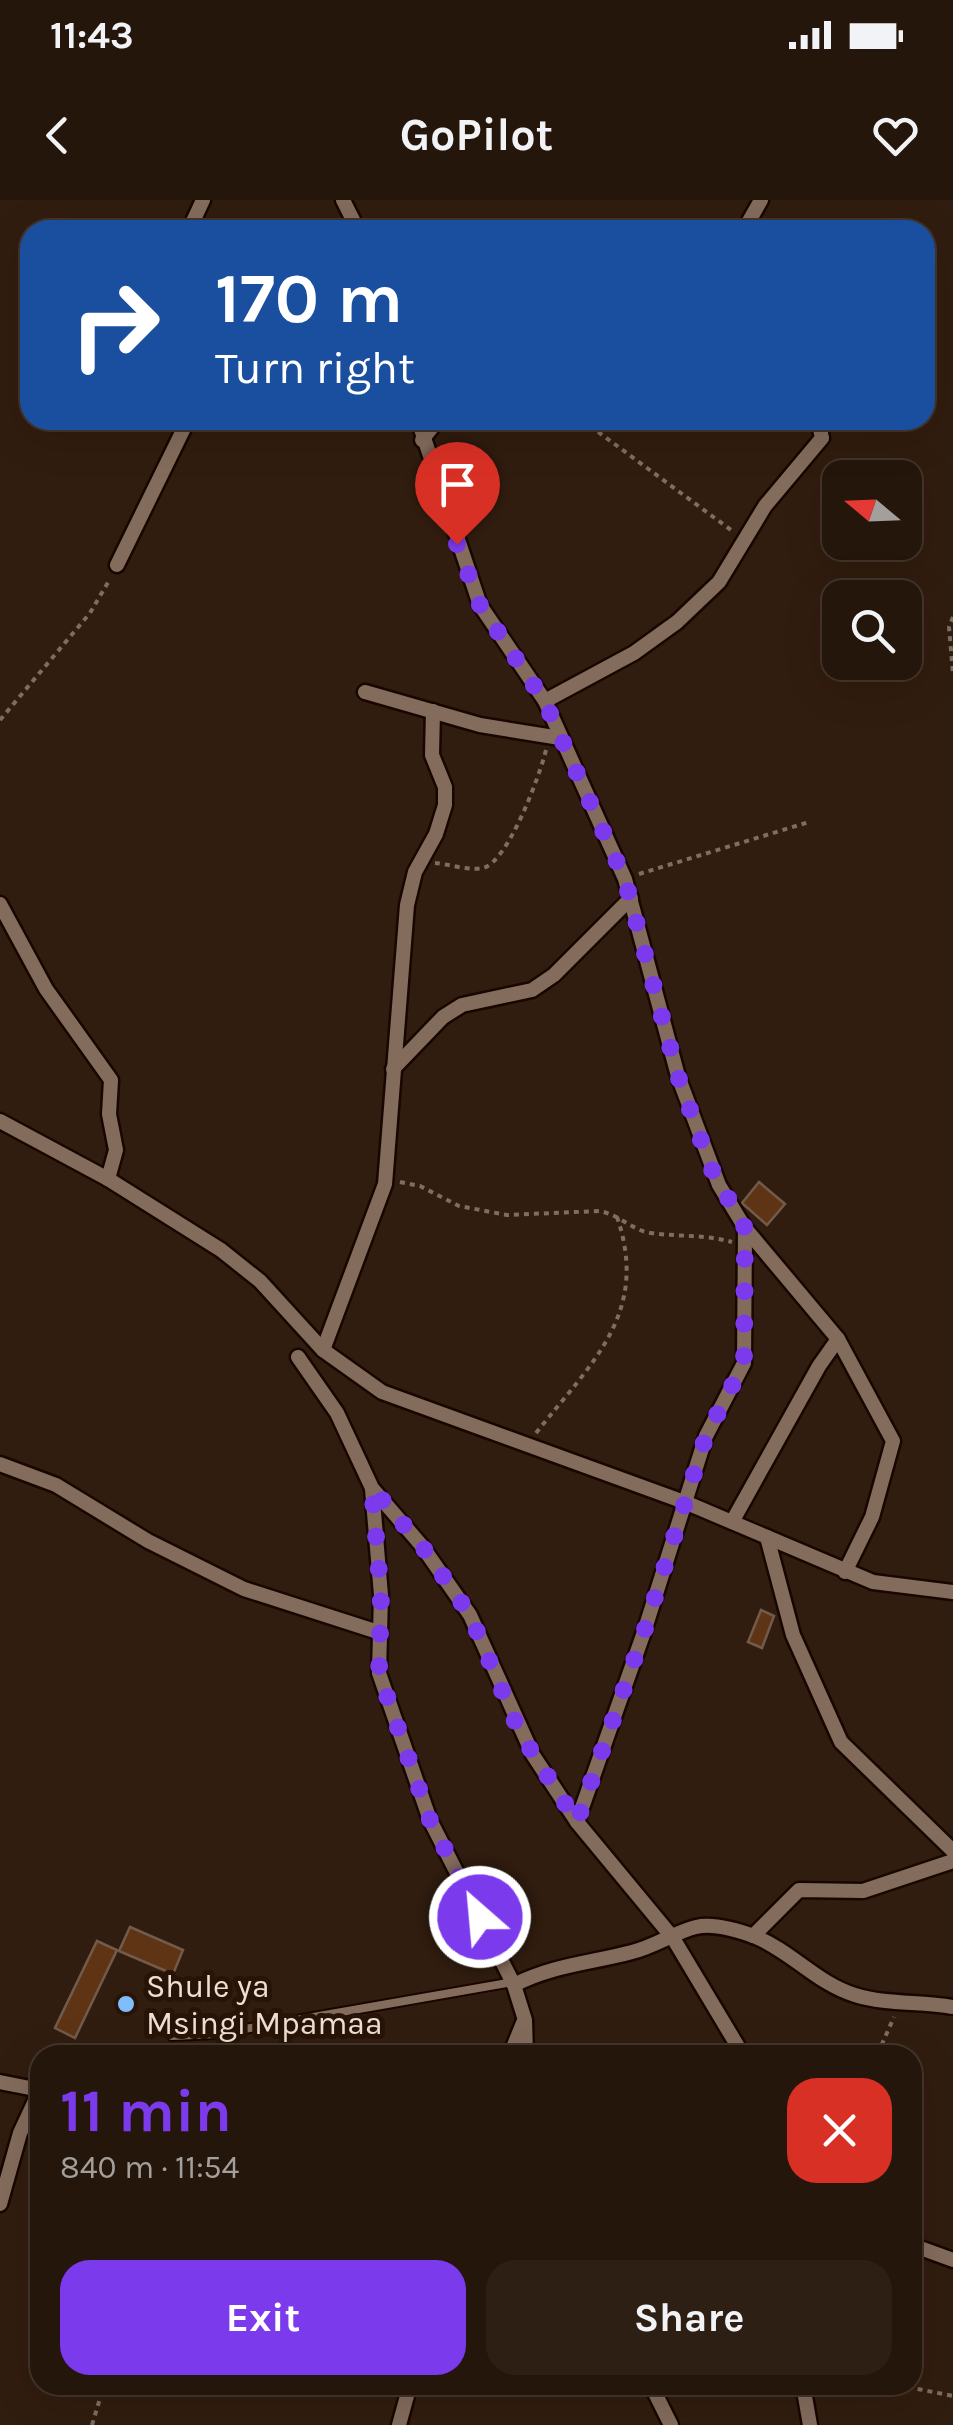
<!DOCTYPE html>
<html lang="en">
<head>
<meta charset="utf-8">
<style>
	:root { --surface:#25160b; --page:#2d1f14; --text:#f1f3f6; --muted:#a39f9d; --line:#42352c; --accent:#7c3aed }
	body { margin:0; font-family:Karla,sans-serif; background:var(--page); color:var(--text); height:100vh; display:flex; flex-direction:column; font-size:38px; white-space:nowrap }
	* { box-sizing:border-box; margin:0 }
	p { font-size:32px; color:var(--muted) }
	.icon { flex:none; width:55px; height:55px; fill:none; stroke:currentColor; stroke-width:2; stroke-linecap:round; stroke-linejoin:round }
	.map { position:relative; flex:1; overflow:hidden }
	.sheet { position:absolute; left:30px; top:1845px; width:892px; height:350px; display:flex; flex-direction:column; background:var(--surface); border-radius:30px; box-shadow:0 10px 40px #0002,0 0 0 2px var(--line) }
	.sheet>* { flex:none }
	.banner { position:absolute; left:20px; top:20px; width:915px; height:210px; border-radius:30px; box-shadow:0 10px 40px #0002,0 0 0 2px var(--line); background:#1a4fa0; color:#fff; overflow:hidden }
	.needle { width:65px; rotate:289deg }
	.controls { position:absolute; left:822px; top:260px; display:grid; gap:20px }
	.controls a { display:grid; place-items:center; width:100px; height:100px; border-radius:20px; background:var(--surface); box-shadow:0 10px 40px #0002,0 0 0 2px var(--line); font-size:50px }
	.pin { position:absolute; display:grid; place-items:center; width:85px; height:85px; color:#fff; margin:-102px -42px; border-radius:50% 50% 50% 0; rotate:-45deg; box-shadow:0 0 10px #0007 }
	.pin .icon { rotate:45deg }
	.me { position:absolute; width:110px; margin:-55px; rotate:333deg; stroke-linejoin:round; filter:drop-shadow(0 0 8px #0008) }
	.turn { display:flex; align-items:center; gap:35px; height:210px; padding:0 30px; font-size:45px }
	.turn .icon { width:130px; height:130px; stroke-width:2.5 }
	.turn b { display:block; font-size:70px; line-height:85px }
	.round { display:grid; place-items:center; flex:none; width:105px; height:105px; border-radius:30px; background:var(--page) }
	.headline { display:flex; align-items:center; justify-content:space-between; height:170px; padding:0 30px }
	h1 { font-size:60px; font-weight:700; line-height:75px; color:var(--accent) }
	.action { display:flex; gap:20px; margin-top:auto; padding:20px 30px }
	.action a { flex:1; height:115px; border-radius:30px; background:var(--accent); color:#fff; font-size:40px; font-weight:700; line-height:115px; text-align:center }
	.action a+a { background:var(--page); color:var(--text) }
	.status { display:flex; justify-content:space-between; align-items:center; height:70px; padding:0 50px; background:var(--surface); direction:ltr }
	.status svg { height:28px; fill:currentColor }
	header { display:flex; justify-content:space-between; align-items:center; height:130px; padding:0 30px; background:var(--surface); font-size:45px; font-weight:700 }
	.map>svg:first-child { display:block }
</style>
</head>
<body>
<div class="status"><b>11:43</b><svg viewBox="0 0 49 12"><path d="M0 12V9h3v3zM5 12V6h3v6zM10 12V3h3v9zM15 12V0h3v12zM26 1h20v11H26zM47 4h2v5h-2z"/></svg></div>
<header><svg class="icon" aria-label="back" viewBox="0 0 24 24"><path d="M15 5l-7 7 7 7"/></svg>GoPilot<svg class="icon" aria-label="heart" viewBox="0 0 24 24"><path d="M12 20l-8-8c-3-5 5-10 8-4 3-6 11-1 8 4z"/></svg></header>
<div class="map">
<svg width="953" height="2225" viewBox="0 0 953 2225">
	<rect width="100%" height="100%" fill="#311d0f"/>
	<!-- building -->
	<g fill="#5e3415" stroke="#725b4b" stroke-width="2.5">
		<polygon points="759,982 785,1004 767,1025 742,1003"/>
		<polygon points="761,1410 774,1416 762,1448 748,1442"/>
		<polygon points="130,1727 183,1750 173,1774 119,1751"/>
		<polygon points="97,1741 117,1750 75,1838 55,1828"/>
	</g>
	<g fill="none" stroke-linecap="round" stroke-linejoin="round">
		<!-- lane casing -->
		<g stroke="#180700" stroke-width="12">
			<polyline id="lane" points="172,1836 216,1834 513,1782"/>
		</g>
		<!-- street casing -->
		<g stroke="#180700" stroke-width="19">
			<g id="street">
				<polyline points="343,0 358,30"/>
				<polyline points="189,30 203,0"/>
				<polyline points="744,30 761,0"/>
				<polyline points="418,220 480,405 545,501 625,679 678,876 719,985 745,1028 838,1139 893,1241 872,1317 845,1372"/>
				<polyline points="422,240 438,220"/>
				<polyline points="117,365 188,220"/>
				<polyline points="365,492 480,525 560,538"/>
				<polyline points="545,501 634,453 677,422 719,382 765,306 822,238 818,220"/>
				<polyline points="0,704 46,789 111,880 109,914 116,950 108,979"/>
				<polyline points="393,869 443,817 462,805 532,790 554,775 631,698"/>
				<polyline points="0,921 108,979 221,1050 260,1081 323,1150 382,1192 687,1303 873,1382 953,1392"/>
				<polyline points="323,1150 385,984 407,705 415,672 436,634 445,605 445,587 432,555 433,511"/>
				<polyline points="298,1157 337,1213 372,1288 422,1346 470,1415 533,1555 577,1622 673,1738 743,1855"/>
				<polyline points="0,1264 56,1285 148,1341 244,1389 378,1432"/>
				<polyline points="372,1289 381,1395 379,1473 430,1620 514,1785 525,1820 526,1855"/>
				<polyline points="732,1322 819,1166 838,1139"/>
				<polyline points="767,1337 793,1435 841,1542 953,1651"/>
				<polyline points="577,1622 644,1432 706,1236 744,1163 745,1028"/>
				<polyline points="753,1736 799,1690 863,1691 953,1661"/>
				<path d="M514,1785c39,-20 77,-22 118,-33 22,-5 43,-20 64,-25 17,-4 44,4 60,10 36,15 62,47 99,58 32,10 65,6 98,12"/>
				<polyline points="510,1855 523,1823"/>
				<polyline points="0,1882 40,1890"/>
				<polyline points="0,2004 20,1933 40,1890"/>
				<polyline points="912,2045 953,2060"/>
				<polyline points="651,2185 671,2225"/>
				<polyline points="803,2185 810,2225"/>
				<polyline points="399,2225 410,2185"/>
			</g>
		</g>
		<!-- path -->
		<g stroke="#7e6d61" stroke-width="4" stroke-dasharray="5 5" stroke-linecap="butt">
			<polyline points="582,220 731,330"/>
			<polyline points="953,417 949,427 953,474"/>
			<polyline points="0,520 90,413 110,379"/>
			<path d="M435,663c14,1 33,8 48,5 25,-6 57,-93 63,-118"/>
			<polyline points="639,674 809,622"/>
			<path d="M400,982l20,4 39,20 48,9 92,-4c20,3 34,20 52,22 28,4 52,1 81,9"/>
			<path d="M536,1233c57,-72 115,-121 80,-219"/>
			<polyline points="882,1855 882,1844 894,1817"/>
			<polyline points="898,2185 953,2196"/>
			<polyline points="92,2225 104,2185"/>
		</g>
		<!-- lane -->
		<use href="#lane" stroke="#846c5c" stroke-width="8"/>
		<!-- street -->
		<use href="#street" stroke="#846c5c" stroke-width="14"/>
	</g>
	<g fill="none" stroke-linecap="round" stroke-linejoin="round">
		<!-- route -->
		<polyline stroke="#7c3aed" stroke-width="18" stroke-dasharray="0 32.4" points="457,344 480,405 545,502 625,680 678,876 711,968 745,1028 744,1163 706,1236 644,1432 577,1622 520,1533 470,1415 422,1346 372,1288 381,1396 379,1473 430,1620 480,1717"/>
	</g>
	<!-- markers -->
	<circle fill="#80bdfa" stroke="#271406" stroke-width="4" cx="126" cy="1804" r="10"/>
	<g text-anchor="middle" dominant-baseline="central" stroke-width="10" stroke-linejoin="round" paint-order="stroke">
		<!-- poi labels -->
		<g font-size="32" fill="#eddfd6" stroke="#271406" text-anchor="start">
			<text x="146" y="1786">Shule ya<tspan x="146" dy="37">Msingi Mpamaa</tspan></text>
		</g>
	</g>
</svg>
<div class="controls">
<a><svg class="needle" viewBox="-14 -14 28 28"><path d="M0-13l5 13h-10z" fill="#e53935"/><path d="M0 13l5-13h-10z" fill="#a39f9d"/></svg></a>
<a><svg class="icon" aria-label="search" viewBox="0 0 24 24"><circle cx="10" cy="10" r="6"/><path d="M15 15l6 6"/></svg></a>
</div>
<div class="pin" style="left:457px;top:344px;background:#d93025"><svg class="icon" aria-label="arrive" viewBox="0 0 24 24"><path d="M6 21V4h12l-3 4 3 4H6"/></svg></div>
<svg class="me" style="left:480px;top:1717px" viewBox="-20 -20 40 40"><circle r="17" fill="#7c3aed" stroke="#fff" stroke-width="3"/><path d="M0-11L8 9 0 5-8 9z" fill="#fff"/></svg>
<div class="banner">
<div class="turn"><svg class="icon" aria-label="right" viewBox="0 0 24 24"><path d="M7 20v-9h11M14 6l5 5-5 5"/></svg><div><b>170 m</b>Turn right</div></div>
</div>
<section class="sheet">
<div class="headline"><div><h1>11 min</h1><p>840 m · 11:54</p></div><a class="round" style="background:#d93025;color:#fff"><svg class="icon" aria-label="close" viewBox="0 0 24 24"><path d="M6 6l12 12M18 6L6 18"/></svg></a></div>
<div class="action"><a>Exit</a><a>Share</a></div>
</section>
</div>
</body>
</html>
